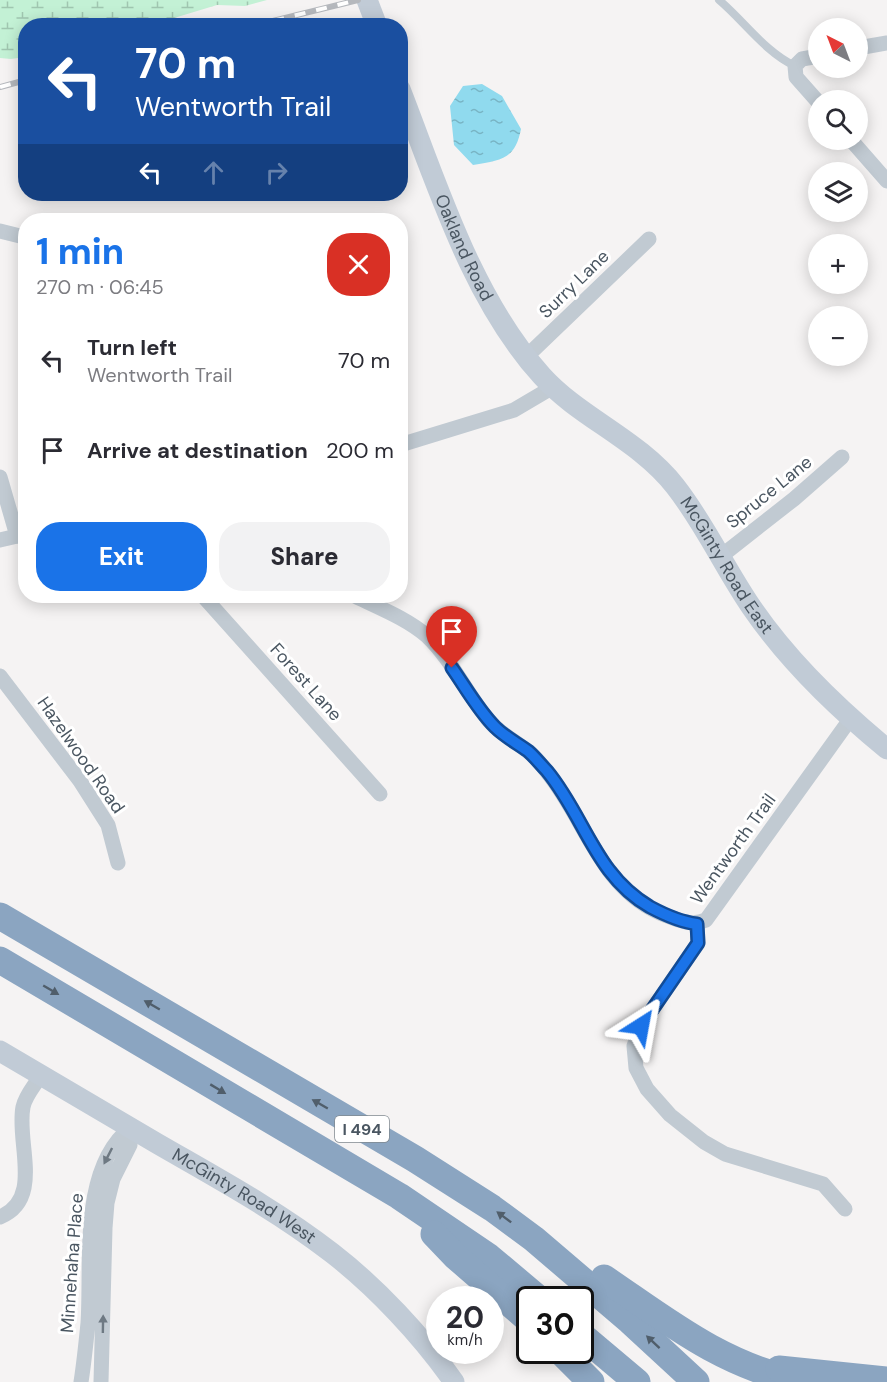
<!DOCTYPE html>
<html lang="en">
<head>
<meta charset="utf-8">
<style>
	:root { --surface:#fff; --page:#f2f2f3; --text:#2b2b33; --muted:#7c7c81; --accent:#1a73e8 }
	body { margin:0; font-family:"DM Sans",sans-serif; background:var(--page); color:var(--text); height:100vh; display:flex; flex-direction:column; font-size:22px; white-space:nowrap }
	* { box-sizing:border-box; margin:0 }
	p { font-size:20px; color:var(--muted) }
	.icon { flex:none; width:33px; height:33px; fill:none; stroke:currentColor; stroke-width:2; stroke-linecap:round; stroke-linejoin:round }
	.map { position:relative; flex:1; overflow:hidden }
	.sheet { position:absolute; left:18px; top:213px; width:390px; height:390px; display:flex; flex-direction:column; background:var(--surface); border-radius:24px; box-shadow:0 3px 15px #0003 }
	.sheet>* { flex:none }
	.hud { position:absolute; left:18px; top:18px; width:390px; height:183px; border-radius:24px; box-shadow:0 3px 15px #0003; background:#1a4fa0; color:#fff; overflow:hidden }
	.needle { width:39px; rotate:318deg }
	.fabs { position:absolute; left:808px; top:18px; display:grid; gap:12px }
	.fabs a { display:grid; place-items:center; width:60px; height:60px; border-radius:50%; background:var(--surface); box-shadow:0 3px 15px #0003; font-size:30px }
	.speed { position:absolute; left:426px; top:1286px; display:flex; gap:12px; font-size:30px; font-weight:700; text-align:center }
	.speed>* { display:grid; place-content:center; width:78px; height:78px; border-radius:50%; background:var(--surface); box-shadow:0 3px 15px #0003; line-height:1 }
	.speed small { font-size:15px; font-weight:400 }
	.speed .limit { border:3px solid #111; border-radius:9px; background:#fff; color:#111 }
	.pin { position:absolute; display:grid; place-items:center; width:51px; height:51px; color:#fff; margin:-62px -26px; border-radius:50% 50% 50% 0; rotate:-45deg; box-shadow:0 0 6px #0007 }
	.pin .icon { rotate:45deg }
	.me { position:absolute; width:66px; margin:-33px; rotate:34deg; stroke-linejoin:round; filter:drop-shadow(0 0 4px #0008) }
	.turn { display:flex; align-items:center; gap:21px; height:126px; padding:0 18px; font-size:27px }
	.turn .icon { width:78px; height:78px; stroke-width:2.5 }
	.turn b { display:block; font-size:42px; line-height:51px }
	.lanes { display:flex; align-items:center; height:57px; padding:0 18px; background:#0003; justify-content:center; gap:30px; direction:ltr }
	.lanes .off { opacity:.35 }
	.round { display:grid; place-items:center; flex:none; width:63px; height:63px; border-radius:24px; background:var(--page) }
	.headline { display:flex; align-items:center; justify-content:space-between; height:102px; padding:0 18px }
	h1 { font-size:36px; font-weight:800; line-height:45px; color:var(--accent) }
	.primary-button { display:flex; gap:12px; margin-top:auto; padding:12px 18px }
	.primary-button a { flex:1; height:69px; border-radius:24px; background:var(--accent); color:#fff; font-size:24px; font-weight:800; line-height:69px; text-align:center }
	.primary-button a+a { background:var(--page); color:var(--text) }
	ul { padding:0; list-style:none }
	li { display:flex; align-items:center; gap:18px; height:90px; padding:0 18px }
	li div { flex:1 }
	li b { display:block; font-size:22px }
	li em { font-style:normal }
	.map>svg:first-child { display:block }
</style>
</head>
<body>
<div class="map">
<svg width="887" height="1382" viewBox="0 0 887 1382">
	<defs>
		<pattern id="wetland-marsh" width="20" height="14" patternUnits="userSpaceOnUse" patternTransform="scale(1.5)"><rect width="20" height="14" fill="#c3f1d5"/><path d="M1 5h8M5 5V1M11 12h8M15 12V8" fill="none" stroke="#a0c6b0"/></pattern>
		<pattern id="water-ripples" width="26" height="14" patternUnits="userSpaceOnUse" patternTransform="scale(1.5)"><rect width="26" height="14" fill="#90daee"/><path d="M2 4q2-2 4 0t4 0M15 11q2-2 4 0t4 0" fill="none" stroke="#78b4c4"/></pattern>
	</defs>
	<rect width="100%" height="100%" fill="#f5f3f3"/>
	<!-- wetland -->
	<polygon fill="url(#wetland-marsh)" points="0,0 267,0 245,6 217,5 151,25 26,26 25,57 11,59 0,58"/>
	<!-- water -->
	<path fill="url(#water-ripples)" d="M482,84l20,12 19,33c-6,31 -20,31 -48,36l-19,-20 -4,-39 13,-20z"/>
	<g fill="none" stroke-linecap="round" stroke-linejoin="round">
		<!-- lane -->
		<path stroke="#c1cad2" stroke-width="8" d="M719,0c25,21 46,52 76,66"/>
		<!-- street -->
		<g stroke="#c1cad2" stroke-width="15">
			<polyline points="858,48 887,43"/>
			<polyline points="819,56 802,59 795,66 796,77 819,103"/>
			<polyline points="851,140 887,181"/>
			<polyline points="0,231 20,236"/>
			<polyline points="526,357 649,239"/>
			<polyline points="400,445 514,410 553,387"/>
			<polyline points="0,477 17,536"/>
			<polyline points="0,540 26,534"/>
			<polyline points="720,557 794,499 842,457"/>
			<polyline points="203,596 380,794"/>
			<path d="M355,596c24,12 51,22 72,40 25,24 40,58 62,85 12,13 26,20 40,31 6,5 13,13 18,20 40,49 54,120 120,144 15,5 25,10 39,4l145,-202"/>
			<polyline points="0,676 80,781 108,825 118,863"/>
			<polyline points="697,923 698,943 641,1026 634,1046 636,1068 647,1089 670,1115 704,1142 725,1154 823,1184 845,1209"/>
			<path d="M0,1217c44,-18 16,-75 23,-110 2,-11 12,-22 18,-32"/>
			<path d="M81,1382c3,-19 5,-39 7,-59 4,-59 -9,-154 42,-195v17l-17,34 -6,24 -2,25 -4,154"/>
		</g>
		<!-- secondary -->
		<g stroke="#c1cbd6" stroke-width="21">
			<polyline points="367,0 377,26"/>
			<path id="s1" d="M400,89c37,95 72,210 142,287 38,42 96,63 133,110 30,38 50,83 77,122 37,54 85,100 135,141"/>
			<path id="s2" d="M0,1051c53,31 105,62 158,93 59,34 120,67 174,109 44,34 90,83 122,129"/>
		</g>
		<!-- highway -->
		<g stroke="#8ba5c1" stroke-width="27">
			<polyline points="0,916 415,1159 492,1208 534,1239 630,1321 696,1382"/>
			<polyline points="0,960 399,1196 489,1257 539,1299"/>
			<polyline points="434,1234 455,1256 530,1321"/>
			<path d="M604,1278c65,44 116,86 196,104"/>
			<polyline points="580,1334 637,1382"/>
			<polyline points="559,1350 591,1382"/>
			<polyline points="779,1369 887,1380"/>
		</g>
		<!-- rail casing -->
		<g stroke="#b5b8bd" stroke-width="6">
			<g id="rail">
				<polyline points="252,26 358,0"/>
				<polyline points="0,87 26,80"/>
			</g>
		</g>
		<!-- rail -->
		<use href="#rail" stroke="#fff" stroke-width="4" stroke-dasharray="11" stroke-linecap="butt"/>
	</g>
	<!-- one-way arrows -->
	<defs><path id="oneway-solid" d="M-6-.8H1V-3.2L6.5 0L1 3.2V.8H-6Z" transform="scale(1.5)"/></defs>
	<g fill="#505e6b">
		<use href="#oneway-solid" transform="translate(51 990) rotate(30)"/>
		<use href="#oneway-solid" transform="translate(152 1005) rotate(-150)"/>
		<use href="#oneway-solid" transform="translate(218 1089) rotate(31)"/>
		<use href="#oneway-solid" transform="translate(320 1104) rotate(-150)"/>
		<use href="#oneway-solid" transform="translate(504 1217) rotate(-143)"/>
		<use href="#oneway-solid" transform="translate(653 1342) rotate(-137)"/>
	</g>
	<g fill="#6e7983">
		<use href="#oneway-solid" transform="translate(108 1156) rotate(117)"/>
		<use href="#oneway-solid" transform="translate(103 1324) rotate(-89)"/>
	</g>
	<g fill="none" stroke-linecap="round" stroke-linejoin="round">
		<!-- route casing -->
		<g stroke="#114b97" stroke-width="15">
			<path id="route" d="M452,668c14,20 26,42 43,59 10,10 22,16 33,24 7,6 13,14 19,20 38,46 48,104 103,136 15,8 30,15 47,17l1,19 -57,83"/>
		</g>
		<!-- route -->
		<use href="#route" stroke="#1a73e8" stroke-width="10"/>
	</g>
	<g text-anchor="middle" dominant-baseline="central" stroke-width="6" stroke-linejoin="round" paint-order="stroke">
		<!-- shield labels -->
		<rect fill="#fff" stroke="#808990" stroke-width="1.5" x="335" y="1116" width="54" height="26" rx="4.5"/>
		<g font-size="16" font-weight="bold" fill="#4a5661">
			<text x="362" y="1129">I 494</text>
		</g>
		<!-- street labels -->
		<g font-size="18" fill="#4a5661" stroke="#fff">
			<text stroke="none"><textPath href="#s1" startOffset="171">Oakland Road</textPath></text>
			<text transform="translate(574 284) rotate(-44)">Surry Lane</text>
			<text transform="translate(769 492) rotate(-39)">Spruce Lane</text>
			<text stroke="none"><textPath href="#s1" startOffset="590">McGinty Road East</textPath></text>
			<text transform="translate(306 682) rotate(48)">Forest Lane</text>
			<text transform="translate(81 755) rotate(55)">Hazelwood Road</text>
			<text transform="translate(733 849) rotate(-54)">Wentworth Trail</text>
			<text stroke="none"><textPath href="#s2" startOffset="284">McGinty Road West</textPath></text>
			<text transform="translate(72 1263) rotate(-86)">Minnehaha Place</text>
		</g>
	</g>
</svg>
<div class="fabs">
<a><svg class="needle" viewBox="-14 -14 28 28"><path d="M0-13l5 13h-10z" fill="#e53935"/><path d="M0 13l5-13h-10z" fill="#7c7c81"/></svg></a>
<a><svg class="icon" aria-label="search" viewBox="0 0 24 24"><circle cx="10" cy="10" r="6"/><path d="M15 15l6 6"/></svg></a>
<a><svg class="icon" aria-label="layers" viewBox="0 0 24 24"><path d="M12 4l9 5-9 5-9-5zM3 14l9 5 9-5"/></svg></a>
<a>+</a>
<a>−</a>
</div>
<div class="speed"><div>20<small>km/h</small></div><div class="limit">30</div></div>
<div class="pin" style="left:452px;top:668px;background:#d93025"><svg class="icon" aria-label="arrive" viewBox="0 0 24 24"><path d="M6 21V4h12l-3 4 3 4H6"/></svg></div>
<svg class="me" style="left:641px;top:1026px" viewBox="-20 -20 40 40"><path d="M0-17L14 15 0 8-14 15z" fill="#1a73e8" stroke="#fff" stroke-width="4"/></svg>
<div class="hud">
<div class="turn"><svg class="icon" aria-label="left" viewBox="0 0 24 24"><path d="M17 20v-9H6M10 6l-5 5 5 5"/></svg><div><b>70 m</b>Wentworth Trail</div></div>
<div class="lanes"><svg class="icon" aria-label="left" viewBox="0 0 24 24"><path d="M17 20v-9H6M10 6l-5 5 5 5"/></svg><svg class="icon off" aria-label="ahead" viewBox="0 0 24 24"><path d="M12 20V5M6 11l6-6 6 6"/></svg><svg class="icon off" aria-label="right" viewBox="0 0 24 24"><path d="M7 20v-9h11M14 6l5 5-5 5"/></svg></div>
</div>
<section class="sheet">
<div class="headline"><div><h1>1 min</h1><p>270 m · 06:45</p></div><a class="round" style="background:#d93025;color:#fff"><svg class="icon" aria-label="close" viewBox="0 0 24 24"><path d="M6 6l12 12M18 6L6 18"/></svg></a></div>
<ul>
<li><svg class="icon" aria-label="left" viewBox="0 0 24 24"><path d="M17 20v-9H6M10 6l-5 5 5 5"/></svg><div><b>Turn left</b><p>Wentworth Trail</p></div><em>70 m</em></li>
<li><svg class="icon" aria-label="arrive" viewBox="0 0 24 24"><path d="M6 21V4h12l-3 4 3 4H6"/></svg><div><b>Arrive at destination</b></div><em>200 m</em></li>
</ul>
<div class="primary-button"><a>Exit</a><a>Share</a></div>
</section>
</div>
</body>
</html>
